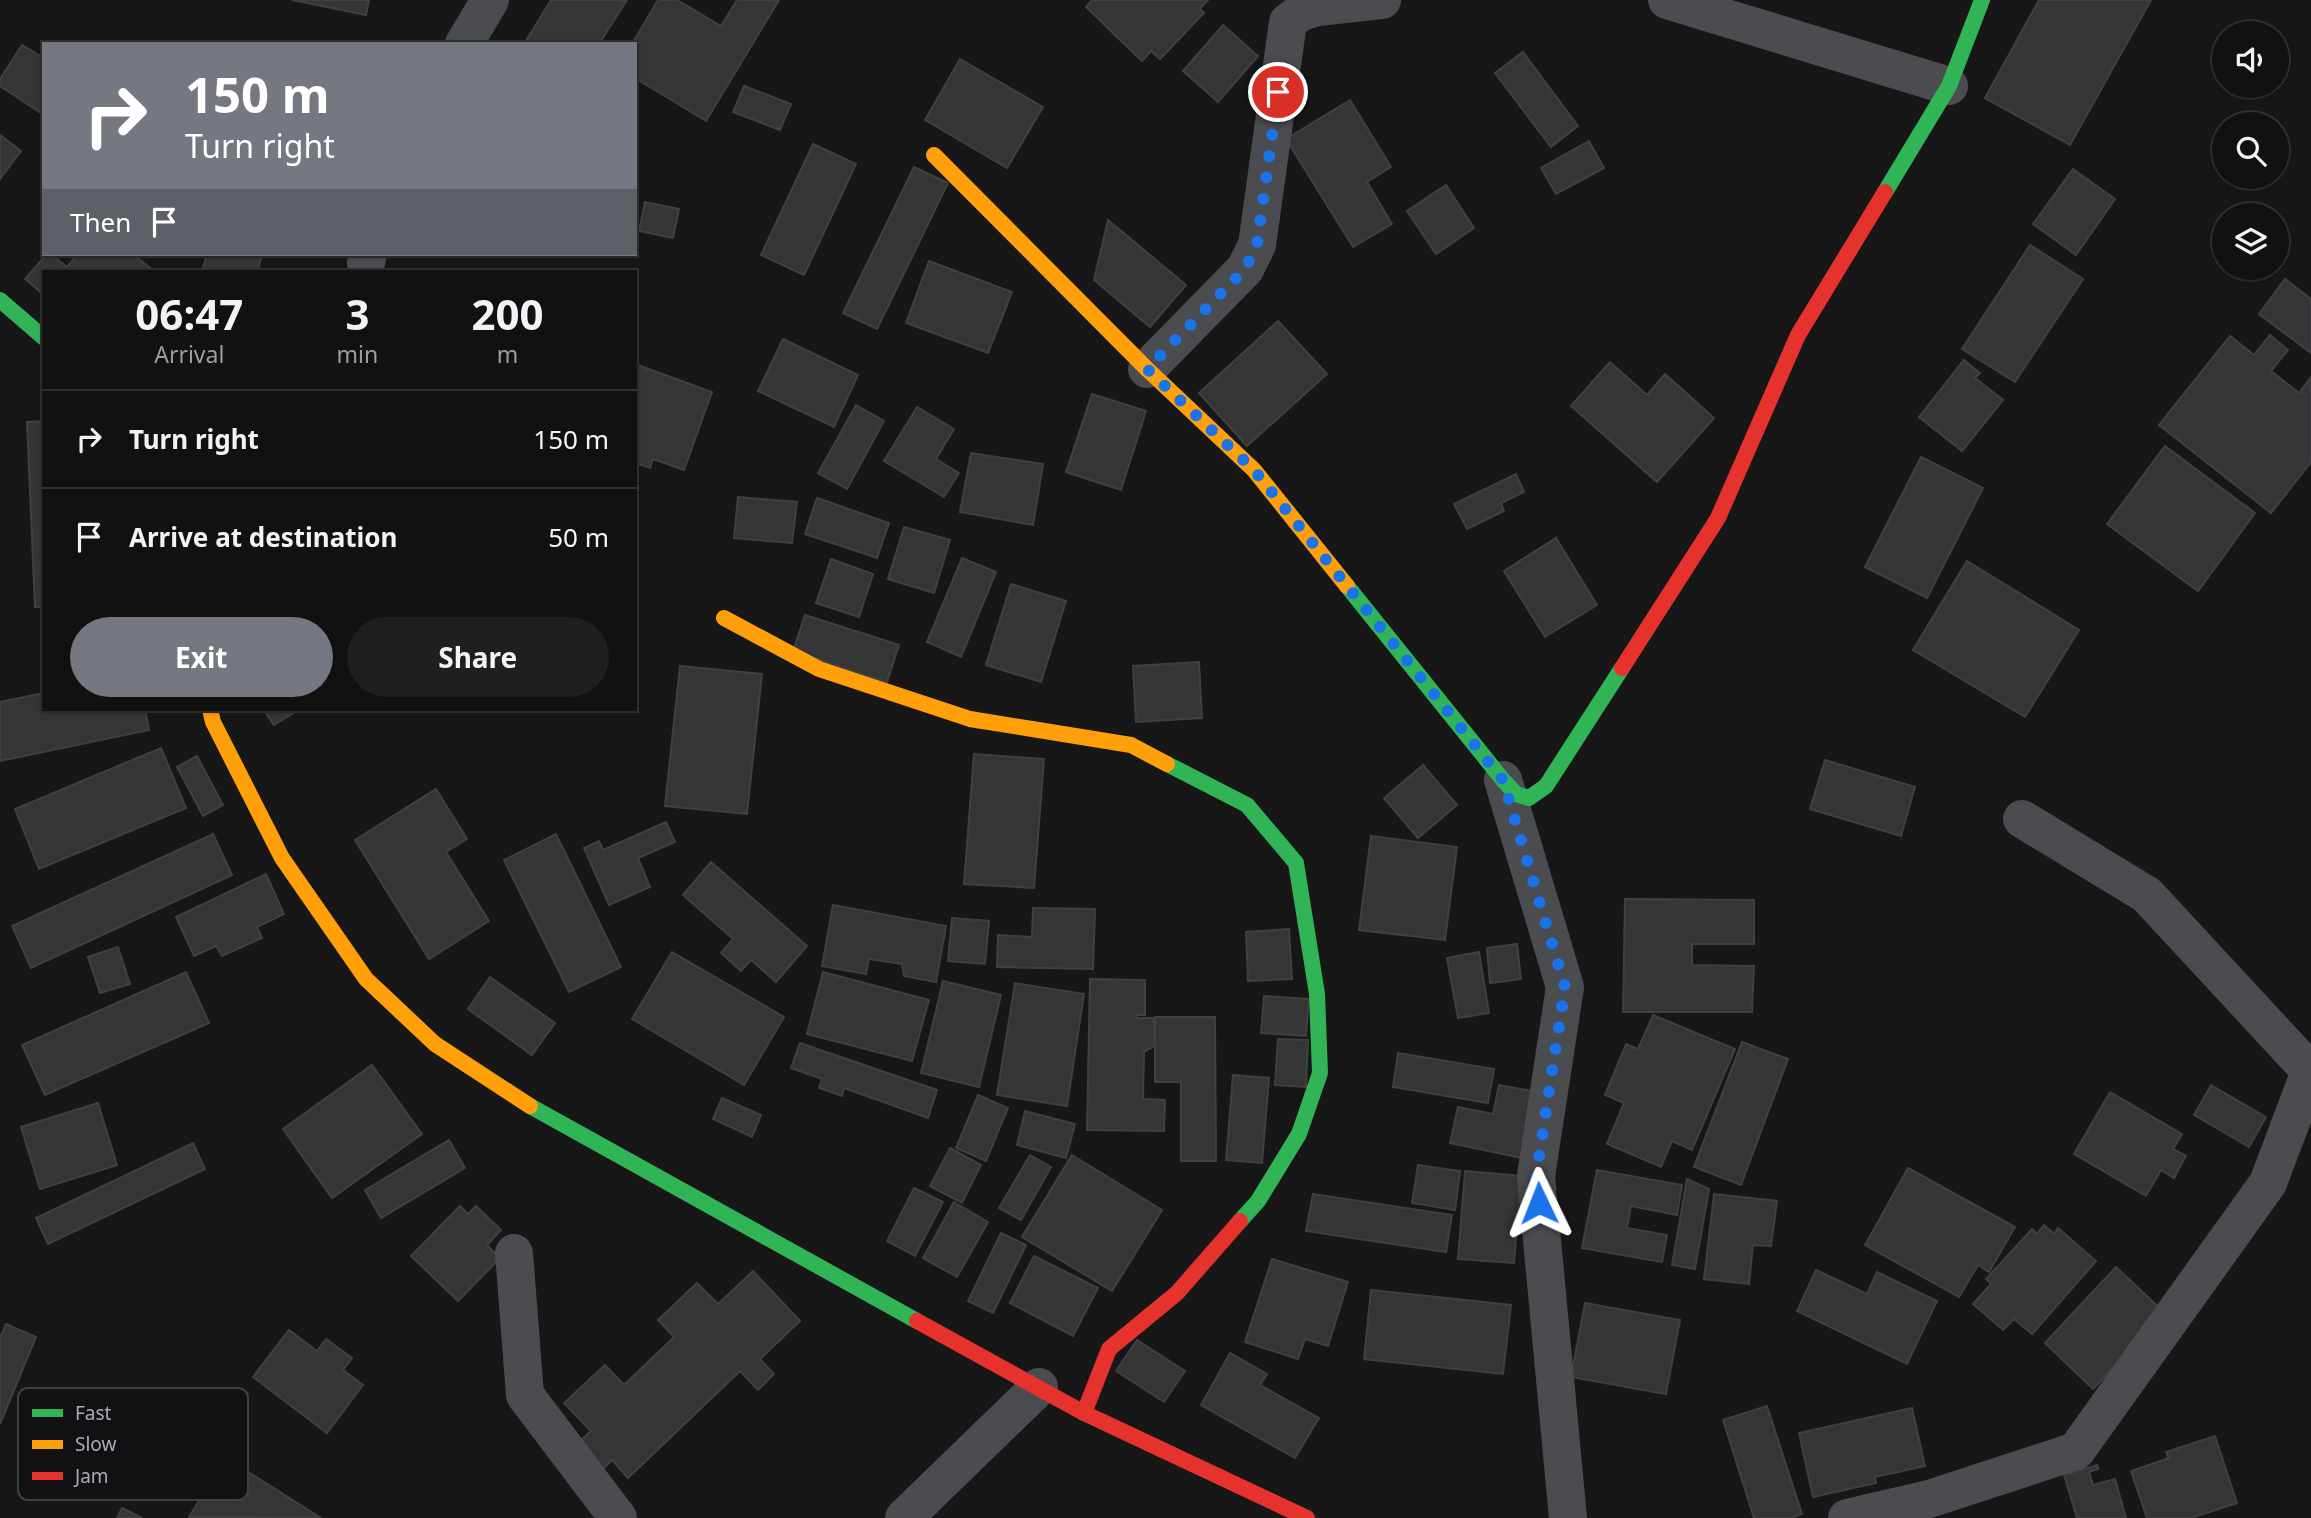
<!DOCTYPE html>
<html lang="en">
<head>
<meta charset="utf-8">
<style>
	:root { --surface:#111; --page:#1e1f1f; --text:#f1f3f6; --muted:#9c9d9f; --line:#303131; --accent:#757880 }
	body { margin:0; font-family:"Noto Sans",sans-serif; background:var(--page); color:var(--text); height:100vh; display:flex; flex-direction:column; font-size:26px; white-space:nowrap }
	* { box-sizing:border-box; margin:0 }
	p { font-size:23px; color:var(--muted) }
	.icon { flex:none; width:38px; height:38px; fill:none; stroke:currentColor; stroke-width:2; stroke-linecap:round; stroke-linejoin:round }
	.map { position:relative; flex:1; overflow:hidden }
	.panel { position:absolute; left:42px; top:270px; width:595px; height:441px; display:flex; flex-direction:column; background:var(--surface); border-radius:0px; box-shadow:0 2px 5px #0004,0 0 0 2px var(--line) }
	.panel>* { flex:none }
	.guide { position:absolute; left:42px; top:42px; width:595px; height:214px; border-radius:0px; box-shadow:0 2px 5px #0004,0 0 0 2px var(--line); background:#757880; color:#fff; overflow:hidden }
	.controls { position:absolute; left:2212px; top:21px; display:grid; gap:14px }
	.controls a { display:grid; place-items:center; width:77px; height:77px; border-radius:50%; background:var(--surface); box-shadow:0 2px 5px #0004,0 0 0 2px var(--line); font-size:35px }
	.pin { position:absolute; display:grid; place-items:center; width:60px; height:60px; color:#fff; margin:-30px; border:4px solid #fff; border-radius:50%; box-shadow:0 2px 7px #0007 }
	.me { position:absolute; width:77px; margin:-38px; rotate:358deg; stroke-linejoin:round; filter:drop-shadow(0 0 5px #0008) }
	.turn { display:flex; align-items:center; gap:24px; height:147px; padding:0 28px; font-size:32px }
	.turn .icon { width:91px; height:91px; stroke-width:2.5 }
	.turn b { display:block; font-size:49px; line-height:60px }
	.then { display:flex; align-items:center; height:66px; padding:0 28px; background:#0003; gap:14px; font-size:26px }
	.eta { display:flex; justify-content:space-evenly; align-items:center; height:119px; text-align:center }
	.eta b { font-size:42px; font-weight:700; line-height:49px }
	.button { display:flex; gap:14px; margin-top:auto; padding:14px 28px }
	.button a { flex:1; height:80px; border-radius:42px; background:var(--accent); color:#fff; font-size:28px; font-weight:700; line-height:80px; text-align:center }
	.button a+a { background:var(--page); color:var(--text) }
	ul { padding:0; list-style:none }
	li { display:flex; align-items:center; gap:21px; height:98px; padding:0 28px; border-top:2px solid var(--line) }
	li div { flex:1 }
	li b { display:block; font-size:26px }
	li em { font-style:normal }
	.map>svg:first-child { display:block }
</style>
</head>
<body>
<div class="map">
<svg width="2311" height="1518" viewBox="0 0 2311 1518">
	<rect width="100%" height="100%" fill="#171717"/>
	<!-- building -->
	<g fill="#353536" stroke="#3f4043" stroke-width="2">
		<polygon points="292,0 369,0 366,15"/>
		<polygon points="551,0 627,0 599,44 524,44"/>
		<polygon points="658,0 677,0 721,26 737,0 779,0 706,121 635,78 635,44 632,44"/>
		<polygon points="1092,0 1208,0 1200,8 1204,13 1160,59 1151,51 1142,61 1086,7"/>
		<polygon points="2039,0 2151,0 2070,145 1985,98"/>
		<polygon points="1223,25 1258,56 1218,102 1183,71"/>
		<polygon points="22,45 44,58 44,115 0,86 0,79"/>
		<polygon points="1523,52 1578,126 1551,147 1495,73"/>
		<polygon points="960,59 1043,107 1007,168 925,120"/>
		<polygon points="744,86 791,104 780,130 733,112"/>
		<polygon points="1350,100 1391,167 1367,182 1392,224 1353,247 1286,139"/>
		<polygon points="0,135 21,151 0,179"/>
		<polygon points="1589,141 1604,168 1556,194 1541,168"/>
		<polygon points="813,144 856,164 804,275 761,255"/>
		<polygon points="914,167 948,183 877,329 843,313"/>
		<polygon points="2073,169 2115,199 2076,255 2033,224"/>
		<polygon points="1446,185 1474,228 1436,254 1407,211"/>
		<polygon points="645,202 679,209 673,238 639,231"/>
		<polygon points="1108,220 1186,285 1150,327 1094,280"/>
		<polygon points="2030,245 2083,279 2015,382 1962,349"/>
		<polygon points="47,254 51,254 67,267 78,254 133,254 154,271 44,271 44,295 25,279"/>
		<polygon points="207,254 262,254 258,271 202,271"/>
		<polygon points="929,261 1012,292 988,353 906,323"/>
		<polygon points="2285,279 2311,299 2311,353 2259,314"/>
		<polygon points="1278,321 1327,374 1247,446 1199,393"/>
		<polygon points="2270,335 2288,350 2271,371 2299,393 2311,377 2311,462 2271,513 2159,425 2230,336 2254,355"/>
		<polygon points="783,339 858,375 834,427 758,391"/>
		<polygon points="1964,360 1980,373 1975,378 2003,400 1962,451 1919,417"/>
		<polygon points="1610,362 1647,395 1665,374 1714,418 1657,482 1571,406"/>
		<polygon points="635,364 712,392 684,470 653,459 650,468 635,463"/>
		<polygon points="1092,394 1146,411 1121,490 1066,472"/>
		<polygon points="856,405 884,421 847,489 818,473"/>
		<polygon points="917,407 954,429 936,459 959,473 944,497 884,461"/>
		<polygon points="44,421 44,607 35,607 27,422"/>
		<polygon points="2165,446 2255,513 2198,591 2107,524"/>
		<polygon points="971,453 1043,464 1033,525 960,512"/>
		<polygon points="1921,457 1983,488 1927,598 1865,567"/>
		<polygon points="1516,474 1524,492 1501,503 1504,511 1467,529 1454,504"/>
		<polygon points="738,497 797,502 792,543 734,538"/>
		<polygon points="817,498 889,523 877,558 805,534"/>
		<polygon points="904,527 950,540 934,593 888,579"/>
		<polygon points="1556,538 1597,605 1545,637 1504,571"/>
		<polygon points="962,558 996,572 961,657 927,642"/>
		<polygon points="831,559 873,574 859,617 816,603"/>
		<polygon points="1967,561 2079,630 2025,717 1913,650"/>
		<polygon points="1011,584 1066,601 1041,682 986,665"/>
		<polygon points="805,615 899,645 887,682 793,651"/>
		<polygon points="1199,662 1202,718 1136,722 1133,666"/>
		<polygon points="680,666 762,674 747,814 665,806"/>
		<polygon points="44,693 44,709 145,709 149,730 0,761 0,702"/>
		<polygon points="263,709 300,709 274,725"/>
		<polygon points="161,748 186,808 39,869 15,809"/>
		<polygon points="974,754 1044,759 1034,888 964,884"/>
		<polygon points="197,756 223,805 203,816 177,767"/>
		<polygon points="1825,760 1915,787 1901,836 1810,809"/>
		<polygon points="1423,765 1457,805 1418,838 1384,798"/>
		<polygon points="436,789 467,839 446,852 489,921 429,959 355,840"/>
		<polygon points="666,822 675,842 638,858 650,887 609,905 584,848 599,841 603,850"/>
		<polygon points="213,834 232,875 31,968 12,926"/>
		<polygon points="556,834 621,967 569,992 504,860"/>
		<polygon points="1371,836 1457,847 1445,940 1359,930"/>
		<polygon points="711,862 807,946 776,982 751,960 741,971 721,953 733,939 683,895"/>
		<polygon points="266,874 284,914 257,927 262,938 222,956 216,946 194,956 176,917"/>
		<polygon points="1625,899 1754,900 1754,944 1692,944 1692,965 1754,966 1752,1012 1623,1012"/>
		<polygon points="833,905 946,926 936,982 904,976 902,964 869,959 866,974 822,966"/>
		<polygon points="1033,908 1095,909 1093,969 997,967 998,935 1032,937"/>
		<polygon points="952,918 989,921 985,964 948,961"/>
		<polygon points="1289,929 1292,979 1248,981 1246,932"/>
		<polygon points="1517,944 1521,979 1490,983 1487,948"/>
		<polygon points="118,947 130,984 100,993 88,957"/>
		<polygon points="672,952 784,1017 744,1085 632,1019"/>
		<polygon points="1479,952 1489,1013 1458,1018 1447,958"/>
		<polygon points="186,972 209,1023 45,1095 22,1045"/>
		<polygon points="823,972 929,1000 912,1061 807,1034"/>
		<polygon points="490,977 555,1023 532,1055 468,1009"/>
		<polygon points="1090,979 1145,980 1145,1015 1136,1015 1137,1018 1154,1018 1154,1046 1144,1052 1143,1099 1165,1100 1164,1131 1087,1130"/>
		<polygon points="943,981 1001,995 979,1087 921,1073"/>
		<polygon points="1015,983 1084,994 1067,1106 997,1095"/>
		<polygon points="1264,996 1309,999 1306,1036 1261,1033"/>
		<polygon points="1653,1015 1735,1049 1692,1150 1672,1141 1661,1167 1607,1144 1624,1103 1605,1095 1626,1044 1638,1049"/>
		<polygon points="1155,1017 1215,1017 1216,1161 1181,1161 1181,1082 1155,1082"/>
		<polygon points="1278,1039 1308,1040 1306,1087 1275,1085"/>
		<polygon points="1742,1042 1788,1059 1741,1185 1694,1167"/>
		<polygon points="800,1043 937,1090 928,1118 844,1088 842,1096 819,1088 822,1079 791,1068"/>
		<polygon points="1398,1053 1494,1069 1488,1103 1393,1087"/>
		<polygon points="372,1065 422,1134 332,1198 283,1129"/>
		<polygon points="1233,1075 1269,1078 1262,1163 1226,1160"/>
		<polygon points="1499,1085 1537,1092 1522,1158 1450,1143 1458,1107 1493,1114"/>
		<polygon points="2211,1085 2266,1117 2249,1147 2194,1115"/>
		<polygon points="2110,1092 2182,1134 2173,1149 2186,1156 2174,1178 2161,1170 2146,1196 2074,1154"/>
		<polygon points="978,1095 1008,1108 986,1161 956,1148"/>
		<polygon points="722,1098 761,1115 752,1137 713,1119"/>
		<polygon points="98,1103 117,1165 40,1189 21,1127"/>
		<polygon points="1025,1111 1075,1124 1066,1158 1017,1145"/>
		<polygon points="449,1140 465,1168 381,1218 365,1190"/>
		<polygon points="193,1143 205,1169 48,1244 36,1218"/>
		<polygon points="950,1148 981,1165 962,1203 930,1186"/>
		<polygon points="1030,1155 1051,1167 1021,1220 999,1208"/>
		<polygon points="1072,1155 1162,1210 1112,1291 1022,1237"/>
		<polygon points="1418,1165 1460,1171 1455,1210 1412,1203"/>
		<polygon points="1908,1168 2015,1227 1989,1272 1978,1265 1959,1297 1865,1245"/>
		<polygon points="1597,1170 1682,1185 1677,1215 1631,1206 1627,1228 1667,1235 1662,1262 1582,1248"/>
		<polygon points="1465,1171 1521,1176 1514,1263 1458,1259"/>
		<polygon points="1687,1179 1709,1189 1695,1269 1672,1265"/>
		<polygon points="914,1188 943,1202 915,1256 887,1241"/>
		<polygon points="1313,1194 1452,1215 1446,1252 1306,1231"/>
		<polygon points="1714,1194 1777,1201 1771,1246 1753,1245 1749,1284 1704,1279"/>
		<polygon points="954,1202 988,1222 957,1277 923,1258"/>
		<polygon points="460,1206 468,1214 476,1206 501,1230 487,1245 500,1258 458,1301 411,1256"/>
		<polygon points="2044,1225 2054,1234 2058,1228 2096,1261 2032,1334 2014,1319 2003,1330 1973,1304 1991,1284 1986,1279 2032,1229 2037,1234"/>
		<polygon points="1001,1233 1026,1245 993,1313 968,1301"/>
		<polygon points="1034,1256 1098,1288 1073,1336 1010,1303"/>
		<polygon points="1272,1259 1348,1282 1328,1346 1305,1339 1298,1359 1245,1342"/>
		<polygon points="2116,1267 2165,1313 2093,1389 2045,1343"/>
		<polygon points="1816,1270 1867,1294 1877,1272 1937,1301 1907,1364 1797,1311"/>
		<polygon points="753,1271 800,1321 760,1359 774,1374 758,1390 740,1371 628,1478 612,1460 603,1469 578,1443 591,1431 564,1403 605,1365 624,1385 674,1337 658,1320 697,1283 718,1304"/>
		<polygon points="1371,1290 1511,1305 1503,1374 1364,1359"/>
		<polygon points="1585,1303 1680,1320 1666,1394 1571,1377"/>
		<polygon points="6,1324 36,1337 0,1424 0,1338"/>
		<polygon points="289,1330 317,1351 326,1339 352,1358 343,1370 363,1385 327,1433 253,1377"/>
		<polygon points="1137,1340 1185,1371 1164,1402 1116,1371"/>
		<polygon points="1230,1353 1267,1374 1260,1385 1319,1418 1295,1458 1201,1405"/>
		<polygon points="1767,1406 1802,1514 1791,1518 1754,1518 1723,1420"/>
		<polygon points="1912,1408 1925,1466 1875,1477 1876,1483 1813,1497 1799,1433"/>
		<polygon points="2215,1436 2237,1503 2191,1518 2147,1518 2131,1471 2169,1458 2166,1452"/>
		<polygon points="226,1458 321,1518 189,1517"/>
		<polygon points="2097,1465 2098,1469 2089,1472 2093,1485 2115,1479 2126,1518 2077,1518 2064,1475"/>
		<polygon points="122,1508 142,1518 117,1518"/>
	</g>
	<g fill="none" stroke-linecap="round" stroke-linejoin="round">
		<!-- street -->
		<g stroke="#4b4c50" stroke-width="38">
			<polyline points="1667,0 1949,86"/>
			<polyline points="464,44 490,0"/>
			<polyline points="366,263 368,254"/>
			<polyline points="1147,369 1245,269 1257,245 1288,22 1301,12 1317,7 1382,0"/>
			<polyline points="1503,780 1565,987 1536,1176 1568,1518"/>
			<polyline points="2022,819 2147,895 2311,1072"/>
			<polyline points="514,1253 525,1395 618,1518"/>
			<polyline points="904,1518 1039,1387"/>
			<polyline points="1847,1518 1929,1499 2076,1451 2268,1183 2311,1069"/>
		</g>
		<!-- fast -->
		<g stroke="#30b455" stroke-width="16">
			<polyline points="1885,192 1949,86 1982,0"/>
			<polyline points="0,300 44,338"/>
			<polyline points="1347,586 1503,780 1516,794 1529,798 1546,786 1622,668"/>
			<polyline points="1167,764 1247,805 1296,863 1317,994 1320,1073 1299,1134 1258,1201 1240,1221"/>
			<polyline points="530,1106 917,1321"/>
		</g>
		<!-- slow -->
		<g stroke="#ff9f0a" stroke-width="16">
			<polyline points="934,155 1147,369 1254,470 1347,586"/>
			<polyline points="724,618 819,669 970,719 1131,745 1167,764"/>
			<polyline points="210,709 213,722 282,858 366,979 435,1044 530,1106"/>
		</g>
		<!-- jam -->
		<g stroke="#e5322d" stroke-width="16">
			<polyline points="1622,668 1718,518 1798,335 1885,192"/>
			<polyline points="917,1321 1084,1413 1307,1518"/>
			<polyline points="1084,1413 1109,1349 1177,1293 1240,1221"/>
		</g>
	</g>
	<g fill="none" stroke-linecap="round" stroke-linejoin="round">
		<!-- route -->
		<polyline stroke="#1a73e8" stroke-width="12" stroke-dasharray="0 21.6" points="1278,92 1257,245 1245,269 1147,369 1254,470 1503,780 1565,987 1536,1177 1539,1203"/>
	</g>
	<!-- legend -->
	<rect x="18" y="1388" width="230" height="112" rx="10" fill="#111113" stroke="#3e4045" stroke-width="2"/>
	<rect x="32" y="1409" width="31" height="8" fill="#30b455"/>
	<rect x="32" y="1440" width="31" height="9" fill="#ff9f0a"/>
	<rect x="32" y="1472" width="31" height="8" fill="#e5322d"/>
	<g font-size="19" fill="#a8adb8">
		<text x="75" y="1420">Fast</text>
		<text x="75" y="1451">Slow</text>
		<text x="75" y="1483">Jam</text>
	</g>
</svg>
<div class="controls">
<a><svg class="icon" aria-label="sound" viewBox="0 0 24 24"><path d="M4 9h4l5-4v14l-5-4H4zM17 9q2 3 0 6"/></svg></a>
<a><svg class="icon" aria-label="search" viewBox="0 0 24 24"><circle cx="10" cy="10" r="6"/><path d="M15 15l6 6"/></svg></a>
<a><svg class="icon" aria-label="layers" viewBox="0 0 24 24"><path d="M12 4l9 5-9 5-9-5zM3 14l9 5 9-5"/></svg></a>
</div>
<div class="pin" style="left:1278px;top:92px;background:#d93025"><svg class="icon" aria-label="arrive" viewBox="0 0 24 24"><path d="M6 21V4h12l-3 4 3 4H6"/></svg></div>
<svg class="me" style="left:1539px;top:1203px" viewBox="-20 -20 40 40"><path d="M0-17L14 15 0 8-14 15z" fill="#1a73e8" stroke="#fff" stroke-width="4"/></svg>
<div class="guide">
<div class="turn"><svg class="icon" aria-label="right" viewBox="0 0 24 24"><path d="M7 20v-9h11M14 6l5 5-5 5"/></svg><div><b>150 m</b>Turn right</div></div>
<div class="then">Then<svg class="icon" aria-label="arrive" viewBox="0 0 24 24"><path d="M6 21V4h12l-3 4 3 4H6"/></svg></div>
</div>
<section class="panel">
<div class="eta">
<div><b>06:47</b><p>Arrival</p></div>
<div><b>3</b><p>min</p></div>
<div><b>200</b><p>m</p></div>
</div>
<ul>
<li><svg class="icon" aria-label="right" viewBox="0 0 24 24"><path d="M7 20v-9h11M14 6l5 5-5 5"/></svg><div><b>Turn right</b></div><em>150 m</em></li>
<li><svg class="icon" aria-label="arrive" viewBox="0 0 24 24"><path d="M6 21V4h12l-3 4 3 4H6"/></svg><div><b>Arrive at destination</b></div><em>50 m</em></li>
</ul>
<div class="button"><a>Exit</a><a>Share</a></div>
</section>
</div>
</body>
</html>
